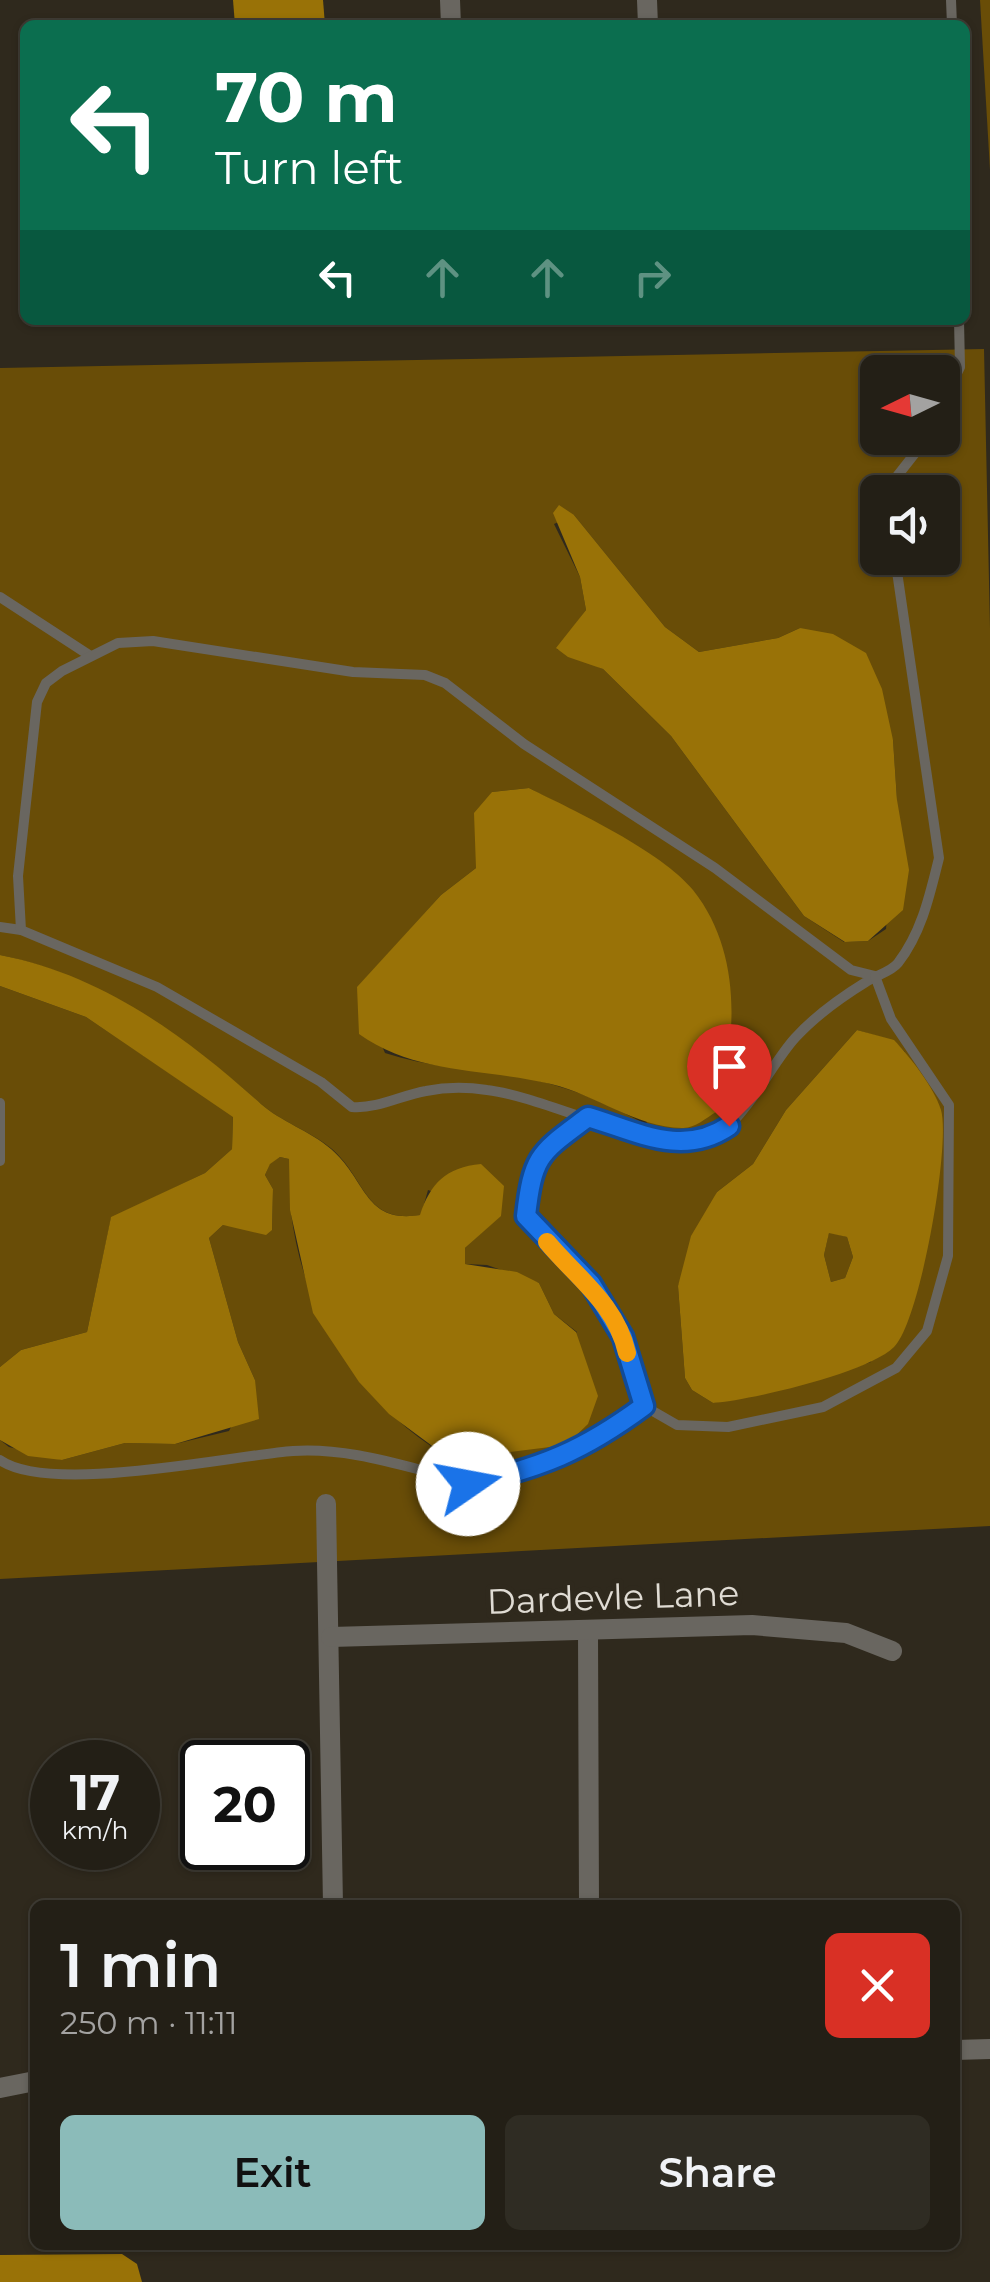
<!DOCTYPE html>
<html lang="en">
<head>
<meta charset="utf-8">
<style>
	:root { --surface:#231f16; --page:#2f2c23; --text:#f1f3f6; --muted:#a3a2a1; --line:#403d35; --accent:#8bbbb9 }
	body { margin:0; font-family:Montserrat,sans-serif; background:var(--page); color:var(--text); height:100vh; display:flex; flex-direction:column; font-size:38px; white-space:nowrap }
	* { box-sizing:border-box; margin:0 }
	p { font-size:32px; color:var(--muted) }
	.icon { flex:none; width:55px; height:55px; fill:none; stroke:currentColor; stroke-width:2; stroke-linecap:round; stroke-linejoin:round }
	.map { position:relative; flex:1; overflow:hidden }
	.sheet { position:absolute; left:30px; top:1900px; width:930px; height:350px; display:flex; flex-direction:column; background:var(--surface); border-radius:15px; box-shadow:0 2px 8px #0004,0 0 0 2px var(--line) }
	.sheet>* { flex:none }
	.top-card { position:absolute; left:20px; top:20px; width:950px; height:305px; border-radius:15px; box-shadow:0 2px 8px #0004,0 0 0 2px var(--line); background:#0b6e4f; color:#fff; overflow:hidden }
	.needle { width:65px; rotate:265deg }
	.buttons { position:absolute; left:860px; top:355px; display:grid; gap:20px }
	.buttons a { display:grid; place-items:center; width:100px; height:100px; border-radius:15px; background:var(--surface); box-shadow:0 2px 8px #0004,0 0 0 2px var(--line); font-size:50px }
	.speed { position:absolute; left:30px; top:1740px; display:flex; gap:20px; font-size:50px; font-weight:700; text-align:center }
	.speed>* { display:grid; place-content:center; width:130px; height:130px; border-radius:50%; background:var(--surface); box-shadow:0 2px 8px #0004,0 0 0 2px var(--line); line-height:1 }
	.speed small { font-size:25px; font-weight:400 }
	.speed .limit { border:5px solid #111; border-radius:15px; background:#fff; color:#111 }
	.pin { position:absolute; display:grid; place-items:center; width:85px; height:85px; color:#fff; margin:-102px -42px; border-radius:50% 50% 50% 0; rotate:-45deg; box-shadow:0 0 10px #0007 }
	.pin .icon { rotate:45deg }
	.me { position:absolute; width:110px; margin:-55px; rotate:78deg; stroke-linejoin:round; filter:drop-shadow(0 0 8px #0008) }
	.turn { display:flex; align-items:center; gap:35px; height:210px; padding:0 30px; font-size:45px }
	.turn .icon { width:130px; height:130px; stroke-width:2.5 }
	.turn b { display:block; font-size:70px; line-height:85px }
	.lanes { display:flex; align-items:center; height:95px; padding:0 30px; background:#0003; justify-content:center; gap:50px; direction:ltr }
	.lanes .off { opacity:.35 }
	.round { display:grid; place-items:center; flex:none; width:105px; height:105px; border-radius:15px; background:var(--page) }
	.head { display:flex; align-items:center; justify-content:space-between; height:170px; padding:0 30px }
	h1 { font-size:60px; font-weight:600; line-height:75px }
	.cta { display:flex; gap:20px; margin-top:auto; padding:20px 30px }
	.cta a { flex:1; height:115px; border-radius:15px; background:var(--accent); color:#111; font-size:40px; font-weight:600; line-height:115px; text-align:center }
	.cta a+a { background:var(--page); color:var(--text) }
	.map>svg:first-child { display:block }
</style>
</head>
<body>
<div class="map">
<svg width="990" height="2282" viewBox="0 0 990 2282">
	<rect width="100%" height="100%" fill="#2f291d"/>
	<!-- green -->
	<g fill="#694d07" fill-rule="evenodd">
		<polygon points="980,0 990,0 990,170"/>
		<path d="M984,349l6,279v898l-990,53v-139l9,7 53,13 63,-17 50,1 54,-13 26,-51 -17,-38 -29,-104 14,-13 49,5 1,-41 -8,-14 5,-12 10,-6 9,2c5,18 0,36 2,54 13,101 66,187 152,241l134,-122 -23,-18 -15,-31 -52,-18 -22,-1v-16l36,-33 -73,-25 -7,25c-57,9 -54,-35 -89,-66 -22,-18 -52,-28 -71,-45 -74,-65 -161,-129 -261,-149v-587zM878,372h64v66h-64zM878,492h64v66h-64zM574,515l91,112 34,25 79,-14 22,-10 93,112 4,60 -11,129 -18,12 -24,1 -40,-26 -133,-180 -68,-67 -46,-20 29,-39 -6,-33 -26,-53zM529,788l80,42 38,295c-30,-16 -60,-31 -93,-40 -55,-16 -114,-14 -169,-32l-28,-65 84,-93 35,-27 16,-76zM857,1030l37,11 11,11 -34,310 -57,19 -101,22 -21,-13 -7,-12 -7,-92 39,-94 36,-28 33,-54z"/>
		<polygon points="0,986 86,1017 233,1116 232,1149 205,1173 111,1218 87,1332 21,1350 0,1367"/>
		<polygon points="829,1232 847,1237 853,1257 845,1278 831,1282 824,1255"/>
	</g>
	<!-- water -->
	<g fill="#997207" fill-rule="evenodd">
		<polygon points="233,0 323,0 325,25 235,25"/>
		<polygon points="559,505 574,515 665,627 699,652 778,638 800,628 833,634 866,653 882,689 893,740 897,800 909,870 903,910 868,941 845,942 804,916 671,736 603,669 568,657 556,648 586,610 580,577 553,513"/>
		<path d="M529,788c46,23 132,63 164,102 50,63 44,150 23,222 -10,6 -22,17 -34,16 -47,-1 -85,-33 -131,-44 -66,-16 -135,-9 -192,-50l-2,-47 84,-92 35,-27 -2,-55 18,-21z"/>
		<path d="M0,955c103,20 185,81 261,149 19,17 49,27 70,45 36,31 33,75 89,66 10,-31 26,-48 61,-51l23,22 -3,30 -36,32v16l52,8 22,11 15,31 22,18 22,64 -10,28 -22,21 -87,11 -36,-2 -54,-40 -30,-32 -46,-69 -23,-103 -1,-51 -9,-2 -10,7 -5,11 8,14 -1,41 -6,5 -43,-10 -14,13 29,104 17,38 4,39 -84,25 -50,-1 -63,17 -34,-4 -28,-16v-73l21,-17 66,-18 24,-115 94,-44 27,-24 1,-32 -147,-100 -86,-31z"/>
		<path d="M857,1030l37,10c16,17 40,47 47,70 10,34 -21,212 -47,237 -26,26 -143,53 -181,56l-21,-13 -7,-12 -7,-92 13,-50 26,-44 36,-28 33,-54zM829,1233l18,4 6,20 -8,21 -14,4 -7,-27z"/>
		<polygon points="122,2254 137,2264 142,2282 0,2282 0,2255"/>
	</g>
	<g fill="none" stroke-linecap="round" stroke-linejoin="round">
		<!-- service -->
		<g stroke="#696660" stroke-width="10">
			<polyline points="951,0 952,25"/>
			<polyline points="942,404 960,367 959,320"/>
			<polyline points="893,492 894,480 927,438"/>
			<polyline points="0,597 89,655"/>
			<polyline points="0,927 21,930"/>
			<path d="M875,976l-24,-6 -136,-102 -191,-124 -79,-61 -20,-8 -72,-3 -200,-31 -35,2 -56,28 -16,12 -9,19 -19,174 3,54 136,57 164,95 31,25c26,2 50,-12 74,-16 20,-4 41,-4 61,-1 59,7 163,62 212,51 44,-10 67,-71 96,-103 21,-23 45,-40 71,-56 10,-7 25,-10 32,-19 24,-31 32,-69 41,-105l-44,-300"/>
			<polyline points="0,1103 0,1161"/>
			<path d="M588,1117c-49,36 -55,37 -62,99l65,68 32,53 21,69 33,19 51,2 95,-20 73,-39 31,-37 21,-75 1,-151 -58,-86 -16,-43"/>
			<path d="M0,1460c50,35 229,-4 293,-9 43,-3 87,8 128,19 15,4 36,14 51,13 65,-8 121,-38 172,-77"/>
		</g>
		<!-- minor -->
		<g stroke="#696660" stroke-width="20">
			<polyline points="450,0 451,25"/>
			<polyline points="647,0 648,25"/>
			<polyline points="326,1504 333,1905"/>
			<polyline points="588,1631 589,1905"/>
			<polyline points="331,1637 752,1625 846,1633 892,1651"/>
			<polyline points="955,2050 990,2049"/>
			<polyline points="0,2088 35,2081"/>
		</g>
	</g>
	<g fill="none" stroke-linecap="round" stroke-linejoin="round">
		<!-- route casing -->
		<g stroke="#114b97" stroke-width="25">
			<path id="route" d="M468,1484c73,-16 115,-33 176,-78l-21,-69 -32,-53 -65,-68c7,-62 14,-63 62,-99 48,14 94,41 141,9"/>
		</g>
		<!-- route -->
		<use href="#route" stroke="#1a73e8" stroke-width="18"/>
		<!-- slow -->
		<path stroke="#f59e0b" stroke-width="18" d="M547,1242c30,36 69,62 80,111"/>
	</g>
	<g text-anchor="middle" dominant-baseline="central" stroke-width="10" stroke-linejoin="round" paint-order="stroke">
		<!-- street labels -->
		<g font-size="35" fill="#e0dcd4" stroke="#2f291d">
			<text transform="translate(613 1597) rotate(-2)">Dardevle Lane</text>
		</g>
	</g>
</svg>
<div class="buttons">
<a><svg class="needle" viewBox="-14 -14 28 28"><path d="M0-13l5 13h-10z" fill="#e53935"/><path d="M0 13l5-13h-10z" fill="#a3a2a1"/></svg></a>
<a><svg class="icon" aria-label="sound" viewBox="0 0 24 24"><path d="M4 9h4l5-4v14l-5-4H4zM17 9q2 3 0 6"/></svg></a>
</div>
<div class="speed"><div>17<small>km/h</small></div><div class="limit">20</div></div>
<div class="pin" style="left:729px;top:1126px;background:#d93025"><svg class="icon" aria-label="arrive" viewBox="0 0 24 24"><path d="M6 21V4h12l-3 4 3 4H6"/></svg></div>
<svg class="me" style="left:468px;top:1484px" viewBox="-20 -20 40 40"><circle r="19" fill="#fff"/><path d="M0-13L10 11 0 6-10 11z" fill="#1a73e8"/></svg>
<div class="top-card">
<div class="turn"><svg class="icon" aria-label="left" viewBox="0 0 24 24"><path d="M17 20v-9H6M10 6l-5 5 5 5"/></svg><div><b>70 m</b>Turn left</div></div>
<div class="lanes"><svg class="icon" aria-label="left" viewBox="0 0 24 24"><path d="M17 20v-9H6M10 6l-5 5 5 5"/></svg><svg class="icon off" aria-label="ahead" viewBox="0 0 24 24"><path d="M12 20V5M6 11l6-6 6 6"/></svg><svg class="icon off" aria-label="ahead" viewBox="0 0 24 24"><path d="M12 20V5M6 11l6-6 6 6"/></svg><svg class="icon off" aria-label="right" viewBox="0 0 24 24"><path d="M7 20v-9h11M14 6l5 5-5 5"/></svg></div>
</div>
<section class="sheet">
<div class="head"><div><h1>1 min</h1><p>250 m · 11:11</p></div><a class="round" style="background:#d93025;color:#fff"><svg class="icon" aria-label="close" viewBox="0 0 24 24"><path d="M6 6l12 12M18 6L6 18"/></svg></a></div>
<div class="cta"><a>Exit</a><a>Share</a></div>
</section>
</div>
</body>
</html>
